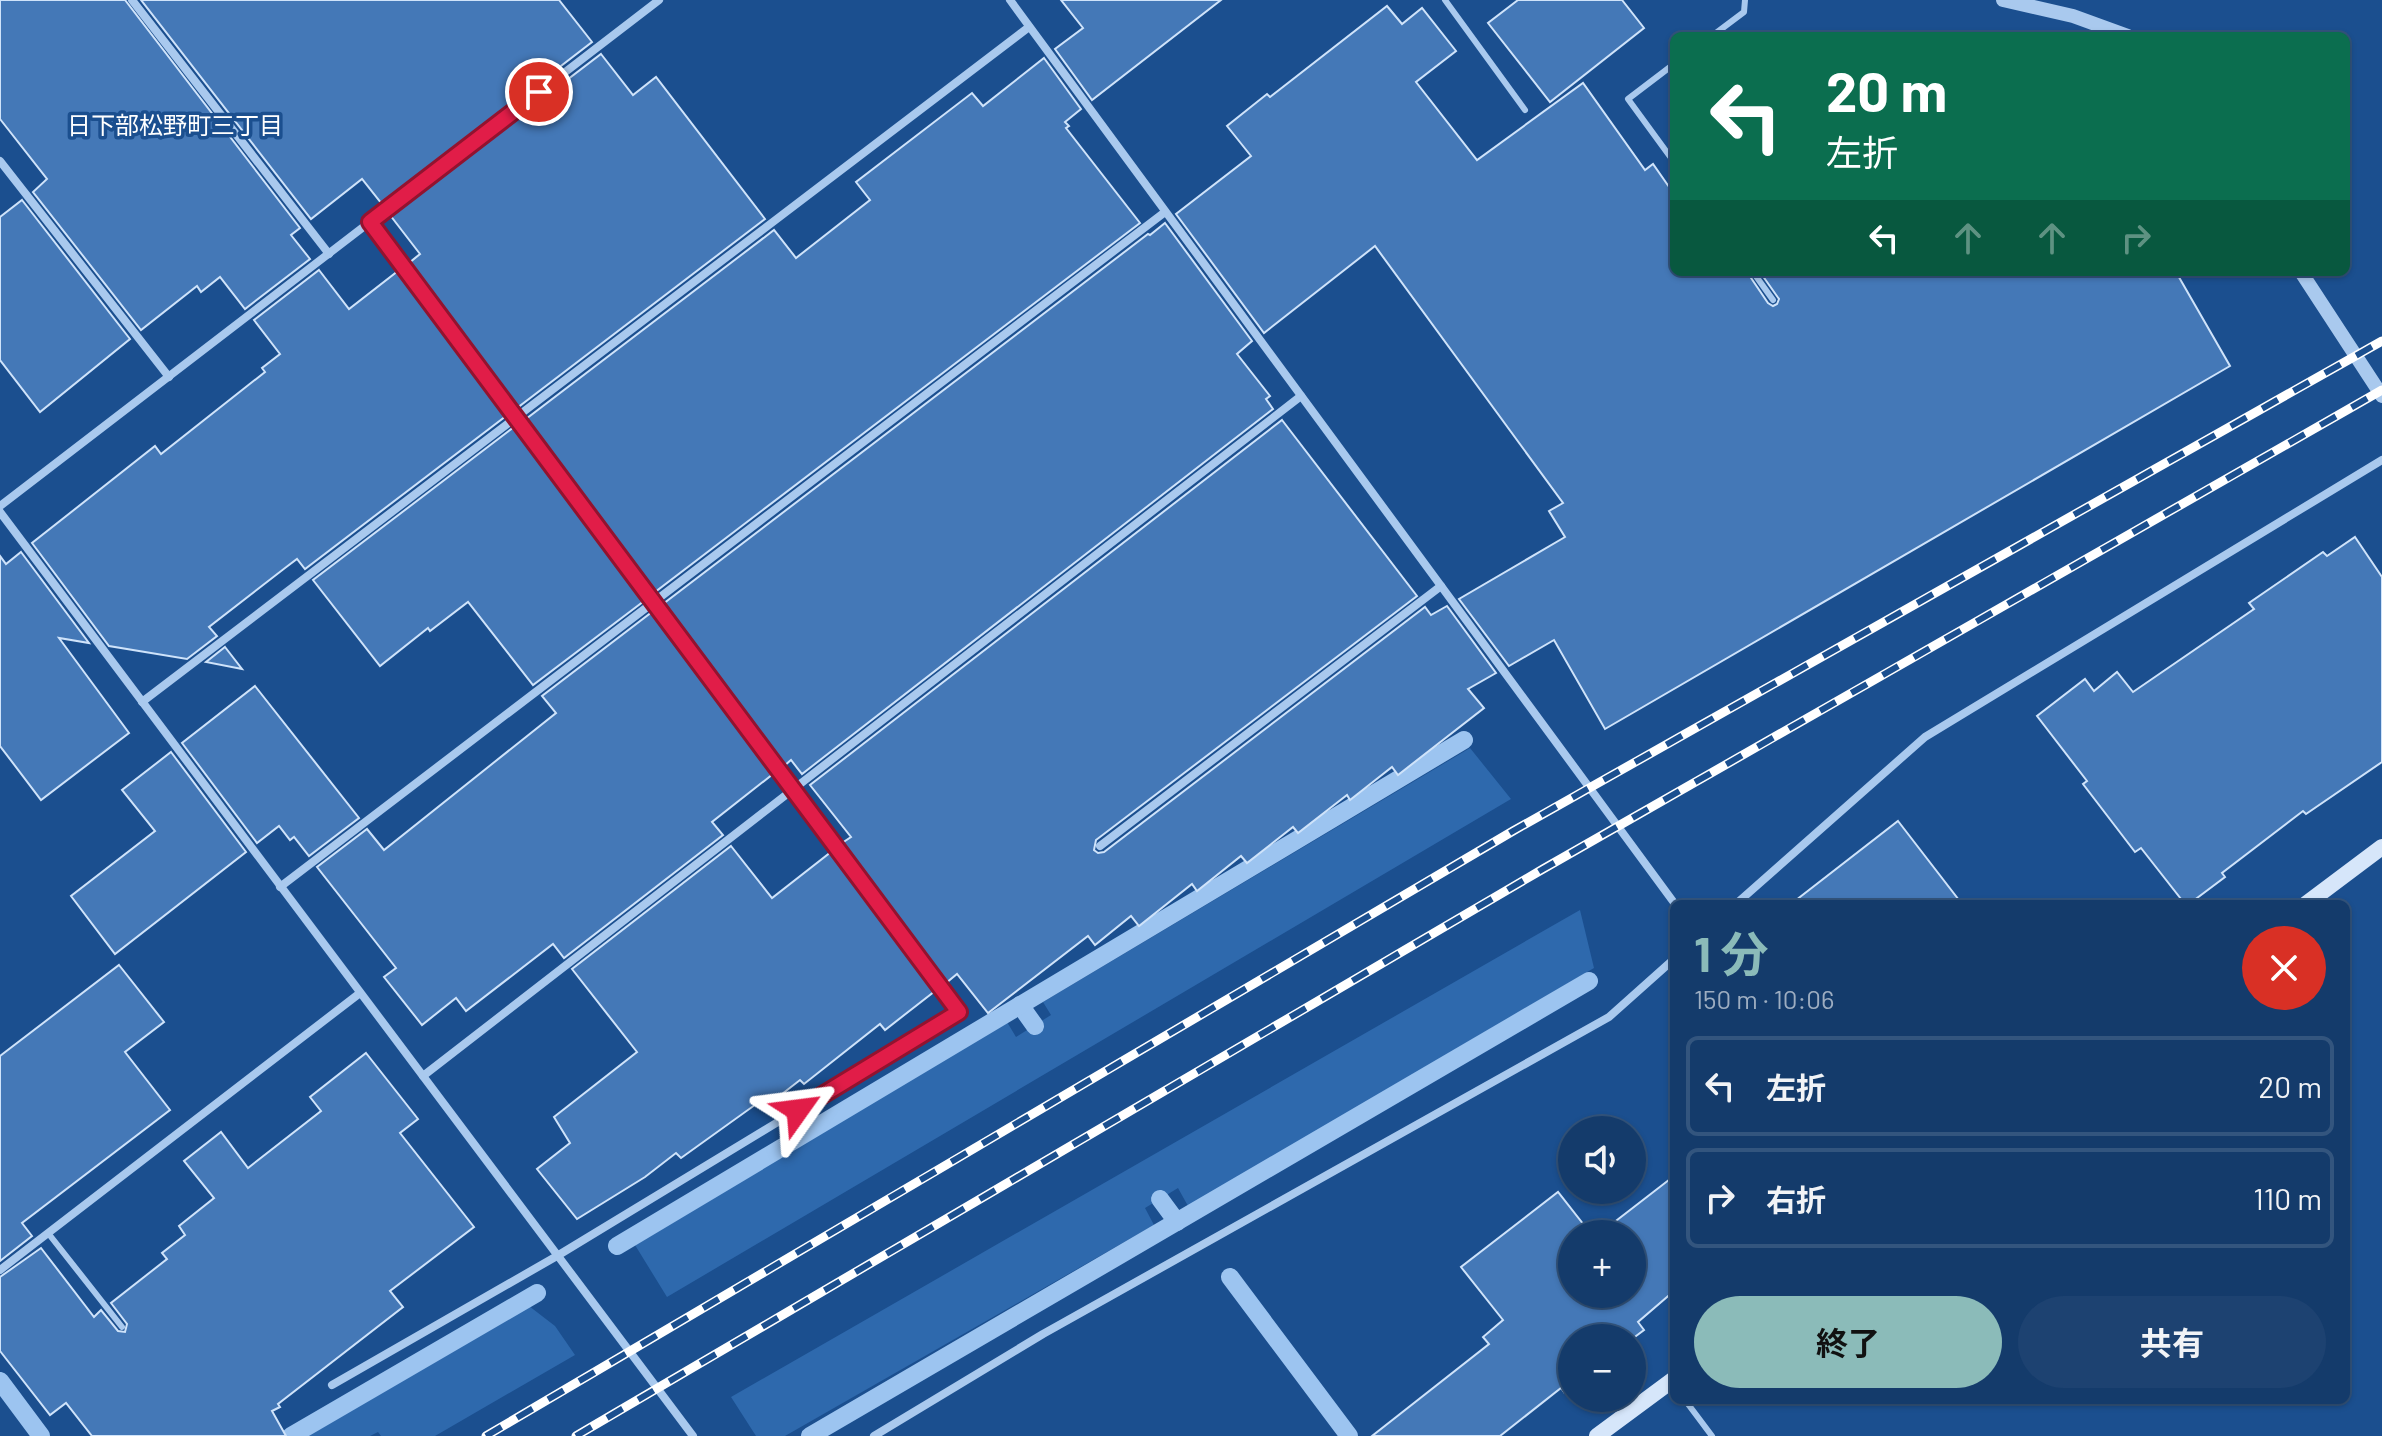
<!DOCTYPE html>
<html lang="ja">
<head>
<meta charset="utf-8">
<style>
	:root { --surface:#143b6b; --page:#1d4271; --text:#f1f3f6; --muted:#9dadc1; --line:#33557e; --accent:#8bbbb9 }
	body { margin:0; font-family:Barlow,"Noto Sans JP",sans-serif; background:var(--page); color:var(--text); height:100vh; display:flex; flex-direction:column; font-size:30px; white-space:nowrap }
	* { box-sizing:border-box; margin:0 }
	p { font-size:26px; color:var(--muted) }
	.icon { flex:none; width:44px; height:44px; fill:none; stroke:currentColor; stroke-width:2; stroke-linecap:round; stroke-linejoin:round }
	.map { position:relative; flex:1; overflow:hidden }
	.panel { position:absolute; left:1670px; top:900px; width:680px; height:504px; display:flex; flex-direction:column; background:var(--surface); border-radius:12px; box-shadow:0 2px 6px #0004,0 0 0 2px var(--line) }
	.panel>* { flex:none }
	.banner { position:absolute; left:1670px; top:32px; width:680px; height:244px; border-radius:12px; box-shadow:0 2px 6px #0004,0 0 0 2px var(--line); background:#0b6e4f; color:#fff; overflow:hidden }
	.buttons { position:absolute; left:1558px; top:1116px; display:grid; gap:16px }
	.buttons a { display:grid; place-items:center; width:88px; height:88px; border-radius:50%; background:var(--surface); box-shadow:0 2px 6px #0004,0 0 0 2px var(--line); font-size:40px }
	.pin { position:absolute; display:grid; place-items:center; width:68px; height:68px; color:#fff; margin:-34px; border:4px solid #fff; border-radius:50%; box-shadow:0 2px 8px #0007 }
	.me { position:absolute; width:88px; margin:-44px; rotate:59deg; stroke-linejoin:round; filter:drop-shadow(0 0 6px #0008) }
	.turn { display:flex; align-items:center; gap:28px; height:168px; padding:0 24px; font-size:36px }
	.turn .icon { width:104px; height:104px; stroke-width:2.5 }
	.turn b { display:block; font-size:56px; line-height:68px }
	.lanes { display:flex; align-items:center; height:76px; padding:0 24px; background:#0003; justify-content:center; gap:40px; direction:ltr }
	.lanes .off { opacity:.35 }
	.round { display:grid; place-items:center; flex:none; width:84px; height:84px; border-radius:42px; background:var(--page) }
	.head { display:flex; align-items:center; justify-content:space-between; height:136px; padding:0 24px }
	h1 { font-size:48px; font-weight:700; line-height:60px; color:var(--accent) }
	.action { display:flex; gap:16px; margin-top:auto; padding:16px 24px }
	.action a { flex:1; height:92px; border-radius:48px; background:var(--accent); color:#111; font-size:32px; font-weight:700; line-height:92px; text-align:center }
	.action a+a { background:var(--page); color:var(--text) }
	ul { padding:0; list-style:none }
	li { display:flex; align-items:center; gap:24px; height:100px; margin:0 16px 12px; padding:0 8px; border:4px solid var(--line); border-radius:12px }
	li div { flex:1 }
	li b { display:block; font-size:30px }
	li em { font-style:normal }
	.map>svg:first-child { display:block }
</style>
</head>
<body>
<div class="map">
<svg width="2382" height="1436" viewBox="0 0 2382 1436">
	<rect width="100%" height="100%" fill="#1b4f8f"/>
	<!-- green -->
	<g fill="#2e69ad">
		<polygon points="1470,748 1511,799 667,1297 635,1245 1007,1022 1016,1037 1051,1015 1043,1002"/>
		<polygon points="1580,910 1594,968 1188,1206 1178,1188 1145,1208 1154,1225 785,1436 756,1436 731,1397"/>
		<polygon points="529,1306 555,1326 575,1355 435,1436 381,1436 378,1432 370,1436 306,1436"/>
	</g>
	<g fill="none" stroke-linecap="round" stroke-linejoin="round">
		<!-- stream -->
		<g stroke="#9cc4f0" stroke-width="18">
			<polyline points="1020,1005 1035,1026"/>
			<polyline points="1160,1199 1177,1222"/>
			<polyline points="617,1246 1464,740"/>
			<polyline points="1230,1277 1349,1436"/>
			<polyline points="0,1381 41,1436"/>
			<polyline points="291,1436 537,1293"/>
			<polyline points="810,1436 1589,981"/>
		</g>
	</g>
	<!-- building -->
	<g fill="#4478b7" stroke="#cfe3fa" stroke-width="2">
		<polygon points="0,0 125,0 300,228 291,235 310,259 245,309 220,277 201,292 197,286 141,330 33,192 47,179 0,119"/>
		<polygon points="141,0 559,0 592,42 382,204 362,179 311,219"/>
		<polygon points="1061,0 1221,0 1092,100 1055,49 1083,28"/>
		<polygon points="1518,0 1622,0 1644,28 1550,102 1488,23"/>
		<polygon points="1387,6 1402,24 1422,8 1456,51 1416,82 1477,160 1583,83 1645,170 1653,164 1674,194 1674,272 1747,272 1768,303 1773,306 1777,304 1779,299 1760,272 2176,272 2230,366 1605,729 1554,640 1509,666 1459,599 1565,537 1549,511 1563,503 1375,246 1264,333 1176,214 1251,156 1227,126 1267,94 1270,97"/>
		<polygon points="601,54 633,95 656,77 765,219 517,408 409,263 420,254 390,215"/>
		<polygon points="1044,58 1081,109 1065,122 1069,126 1066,128 1140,223 655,592 526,419 774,230 796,258 870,200 856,182 972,93 983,106"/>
		<polygon points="22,200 130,339 40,412 0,360 0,217"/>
		<polygon points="1165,223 1252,341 1237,354 1270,396 1266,399 1273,409 802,774 791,760 784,766 663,604 1148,234 1150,235"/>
		<polygon points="319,270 349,309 398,271 506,416 305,569 297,559 285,568 209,627 217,636 187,659 109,646 32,543 155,446 161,454 265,372 262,368 280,354 254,320"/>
		<polygon points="1282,420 1417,596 1096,840 1094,850 1098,853 1104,852 1425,607 1431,615 1447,606 1496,673 1468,689 1484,708 1398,775 1392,767 1350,800 1347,795 1298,833 1293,827 1247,863 1241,856 1197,891 1192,884 1139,926 1131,916 1095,945 1088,936 988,1013 957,974 946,983 842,843 851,837 810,785"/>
		<polygon points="514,427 644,601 533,685 468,602 430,631 428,628 380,666 313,580"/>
		<polygon points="2355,537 2382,577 2382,762 2306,814 2303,811 2222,873 2225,877 2189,904 2185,904 2141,848 2135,852 2083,784 2087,781 2037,716 2085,679 2094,691 2117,672 2133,692 2254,609 2249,603 2323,552 2327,556"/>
		<polygon points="21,552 89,643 59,638 129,733 41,800 0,746 0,556 6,564"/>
		<polygon points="652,612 773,774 712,822 723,835 564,958 553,944 466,1011 456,998 422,1025 384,977 396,968 317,867 367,829 384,850 556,713 542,696"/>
		<polygon points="225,647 242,669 206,662"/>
		<polygon points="255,686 359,818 309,856 294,837 290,840 279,826 257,843 182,743"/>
		<polygon points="171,752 246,852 115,954 71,896 155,831 122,790"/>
		<polygon points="1898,821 1962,904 1791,904"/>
		<polygon points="731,846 772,898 831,852 935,991 885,1030 880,1024 804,1084 800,1080 764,1108 759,1102 681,1158 676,1153 645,1177 577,1219 537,1169 570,1143 554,1117 637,1052 572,969"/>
		<polygon points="119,965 164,1022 125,1052 170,1110 22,1223 32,1236 0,1261 0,1056"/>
		<polygon points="366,1053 418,1119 400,1133 474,1227 390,1291 403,1307 278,1404 280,1407 272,1411 286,1436 92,1436 66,1403 50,1415 0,1351 0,1277 41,1248 94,1317 101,1310 118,1331 125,1332 127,1324 111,1303 167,1259 162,1253 185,1235 179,1226 214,1198 184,1161 221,1132 248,1168 321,1111 310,1097"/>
		<polygon points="1674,1176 1674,1291 1638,1322 1644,1330 1632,1339 1572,1338 1572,1386 1564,1392 1561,1388 1500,1436 1372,1436 1489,1344 1483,1337 1503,1320 1461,1267 1558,1192 1591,1234 1572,1234 1572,1294 1632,1294 1632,1234 1599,1234"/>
	</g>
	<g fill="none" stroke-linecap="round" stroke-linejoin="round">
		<!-- service -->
		<g stroke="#a9c9ee" stroke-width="6">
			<polyline points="1445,0 1525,110"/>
			<polyline points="1712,36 1744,12 1745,0"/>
			<polyline points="1674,64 1628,99 1674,162"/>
			<polyline points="1753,272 1773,300"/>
			<polyline points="48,1233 122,1327"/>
			<polyline points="1685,1400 1712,1436"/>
		</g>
		<!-- minor -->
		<g stroke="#a9c9ee" stroke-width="8">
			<polyline points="132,0 329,254"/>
			<polyline points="1010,0 1675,904"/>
			<polyline points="0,161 169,377"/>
			<polyline points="0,506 659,0"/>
			<polyline points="0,512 693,1436"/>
			<polyline points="142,702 1029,27"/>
			<polyline points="1100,846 1441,586"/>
			<polyline points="280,887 1165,212"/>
			<polyline points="1736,904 1925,737 2382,460"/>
			<polyline points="423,1076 1301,396"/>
			<polyline points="0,1270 360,993"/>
			<polyline points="332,1385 557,1256 959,1012 370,222"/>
			<polyline points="874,1436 1043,1334 1609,1017 1674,959"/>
		</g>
		<!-- tertiary -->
		<g stroke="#a9c9ee" stroke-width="14">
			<polyline points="2003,0 2073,16 2128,36"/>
			<polyline points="2301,272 2382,396"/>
		</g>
		<!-- secondary -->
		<g stroke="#d6e6fa" stroke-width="16">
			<polyline points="2306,904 2382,847"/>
			<polyline points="1597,1436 1674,1379"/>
		</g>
		<!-- rail casing -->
		<g stroke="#fff" stroke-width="9">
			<g id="rail">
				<polyline points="486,1436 1513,831 2382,341"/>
				<polyline points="576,1436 1543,869 2382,390"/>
			</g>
		</g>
		<!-- rail -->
		<use href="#rail" stroke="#1b4f8f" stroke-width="6" stroke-dasharray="18" stroke-linecap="butt"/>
	</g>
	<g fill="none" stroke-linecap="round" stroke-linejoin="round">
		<!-- route casing -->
		<g stroke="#92132f" stroke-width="20">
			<polyline id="route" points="539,92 370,222 959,1012 798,1110"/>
		</g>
		<!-- route -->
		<use href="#route" stroke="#e11d48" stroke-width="14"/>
	</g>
	<g text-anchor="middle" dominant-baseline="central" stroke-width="7" stroke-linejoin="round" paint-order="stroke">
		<!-- neighbourhood labels -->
		<g font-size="24" fill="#fff" stroke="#1b4f8f">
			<text x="175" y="124">日下部松野町三丁目</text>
		</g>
	</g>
</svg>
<div class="buttons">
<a><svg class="icon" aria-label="sound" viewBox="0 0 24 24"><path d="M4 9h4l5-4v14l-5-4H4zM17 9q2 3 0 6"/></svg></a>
<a>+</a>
<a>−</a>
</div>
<div class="pin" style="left:539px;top:92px;background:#d93025"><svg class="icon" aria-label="arrive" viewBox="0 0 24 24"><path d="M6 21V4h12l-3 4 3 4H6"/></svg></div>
<svg class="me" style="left:798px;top:1110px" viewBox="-20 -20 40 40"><path d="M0-17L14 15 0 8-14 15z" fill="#e11d48" stroke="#fff" stroke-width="4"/></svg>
<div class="banner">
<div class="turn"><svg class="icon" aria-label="left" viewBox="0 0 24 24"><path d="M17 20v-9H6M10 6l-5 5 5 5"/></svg><div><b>20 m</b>左折</div></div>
<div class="lanes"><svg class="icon" aria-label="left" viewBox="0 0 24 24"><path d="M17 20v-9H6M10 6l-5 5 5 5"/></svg><svg class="icon off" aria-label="ahead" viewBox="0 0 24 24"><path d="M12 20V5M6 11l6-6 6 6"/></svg><svg class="icon off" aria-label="ahead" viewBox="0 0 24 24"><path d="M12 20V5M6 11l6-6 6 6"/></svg><svg class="icon off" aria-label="right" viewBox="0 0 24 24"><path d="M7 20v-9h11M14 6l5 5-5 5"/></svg></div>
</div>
<section class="panel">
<div class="head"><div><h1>1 分</h1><p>150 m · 10:06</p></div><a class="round" style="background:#d93025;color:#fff"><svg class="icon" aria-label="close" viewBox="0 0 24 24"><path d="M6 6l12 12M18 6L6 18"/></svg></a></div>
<ul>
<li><svg class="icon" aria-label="left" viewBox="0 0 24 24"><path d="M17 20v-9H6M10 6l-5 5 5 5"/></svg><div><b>左折</b></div><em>20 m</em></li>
<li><svg class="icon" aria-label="right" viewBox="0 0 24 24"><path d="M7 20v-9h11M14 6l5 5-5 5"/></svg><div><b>右折</b></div><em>110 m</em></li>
</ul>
<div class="action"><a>終了</a><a>共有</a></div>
</section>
</div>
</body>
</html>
